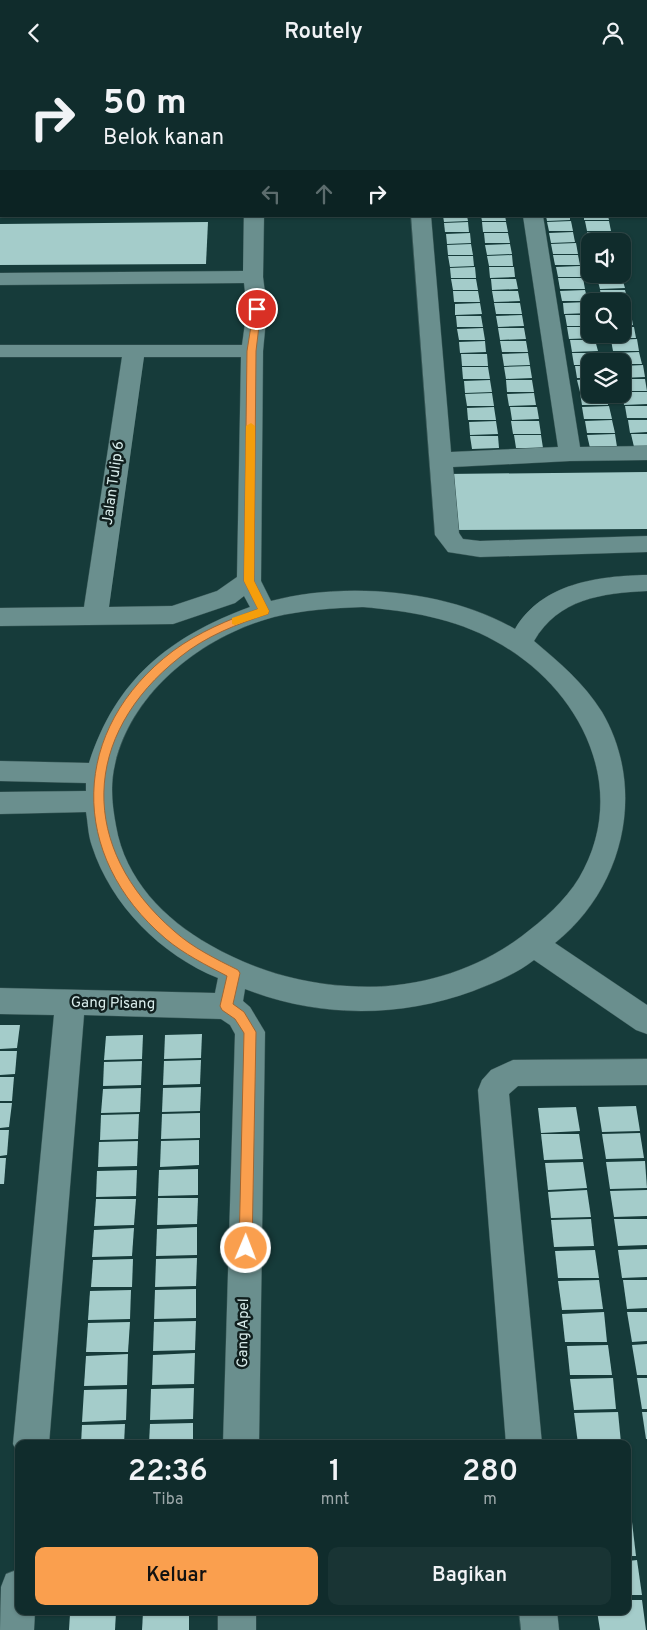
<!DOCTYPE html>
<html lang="id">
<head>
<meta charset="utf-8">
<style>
	:root { --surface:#102c2c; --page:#193434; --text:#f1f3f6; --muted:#9ca7a9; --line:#304848; --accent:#fa9f4e }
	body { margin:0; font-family:Overpass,sans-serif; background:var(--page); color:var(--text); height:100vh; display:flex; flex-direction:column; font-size:19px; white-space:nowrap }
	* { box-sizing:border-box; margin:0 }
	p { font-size:16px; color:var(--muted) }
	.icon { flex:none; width:28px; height:28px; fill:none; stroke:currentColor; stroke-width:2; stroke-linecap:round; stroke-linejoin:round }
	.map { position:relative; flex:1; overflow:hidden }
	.details { position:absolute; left:15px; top:1375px; width:616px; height:175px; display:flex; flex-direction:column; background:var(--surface); border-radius:10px; box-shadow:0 1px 4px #0004,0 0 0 1px var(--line) }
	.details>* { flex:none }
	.top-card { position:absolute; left:0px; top:0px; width:648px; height:152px; box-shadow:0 1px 4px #0004,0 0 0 1px var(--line); background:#102c2c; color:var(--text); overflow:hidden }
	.buttons { position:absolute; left:581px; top:168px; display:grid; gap:10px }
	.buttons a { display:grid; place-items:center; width:50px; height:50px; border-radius:10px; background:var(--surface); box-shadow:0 1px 4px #0004,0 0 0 1px var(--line); font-size:25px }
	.pin { position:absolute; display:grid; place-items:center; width:42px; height:42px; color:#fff; margin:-21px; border:2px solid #fff; border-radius:50%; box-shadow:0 1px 5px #0007 }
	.me { position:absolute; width:55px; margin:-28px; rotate:1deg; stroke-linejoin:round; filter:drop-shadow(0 0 4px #0008) }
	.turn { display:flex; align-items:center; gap:18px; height:105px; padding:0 20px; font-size:22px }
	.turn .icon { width:65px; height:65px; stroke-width:2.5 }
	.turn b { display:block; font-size:35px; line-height:42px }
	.lanes { display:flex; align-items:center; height:48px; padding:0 20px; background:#0003; justify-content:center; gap:25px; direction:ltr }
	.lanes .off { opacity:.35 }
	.eta { display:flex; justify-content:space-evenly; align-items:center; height:85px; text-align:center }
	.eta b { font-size:30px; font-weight:600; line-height:35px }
	.primary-button { display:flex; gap:10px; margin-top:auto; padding:10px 20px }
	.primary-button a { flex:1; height:58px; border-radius:10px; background:var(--accent); color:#111; font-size:20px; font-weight:600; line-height:58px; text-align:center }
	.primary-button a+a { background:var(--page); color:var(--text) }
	header { display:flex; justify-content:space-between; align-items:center; height:65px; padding:0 20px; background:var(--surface); font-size:22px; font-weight:600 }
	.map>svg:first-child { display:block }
</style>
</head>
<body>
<header><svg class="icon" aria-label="back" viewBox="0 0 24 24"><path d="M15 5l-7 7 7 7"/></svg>Routely<svg class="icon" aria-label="person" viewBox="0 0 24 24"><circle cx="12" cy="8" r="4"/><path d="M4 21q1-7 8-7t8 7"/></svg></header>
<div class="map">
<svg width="647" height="1565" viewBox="0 0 647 1565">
	<rect width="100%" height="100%" fill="#163b3a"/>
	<!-- building -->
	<g fill="#a4ccca">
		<polygon points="443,151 467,151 468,156 444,157"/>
		<polygon points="481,151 505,151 506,156 482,156"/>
		<polygon points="546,151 570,151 570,155 547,156"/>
		<polygon points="584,151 608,151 609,155 584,155"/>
		<polygon points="571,156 573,166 549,166 547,157"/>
		<polygon points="585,156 609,156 611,166 587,166"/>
		<polygon points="208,157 206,199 0,200 0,159"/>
		<polygon points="468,157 469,167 445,167 444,158"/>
		<polygon points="482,157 506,157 508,167 483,167"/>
		<polygon points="573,167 575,177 551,178 549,168"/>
		<polygon points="587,167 611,167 613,176 589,176"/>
		<polygon points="470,168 471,178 447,179 446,169"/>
		<polygon points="484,168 508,168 510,178 485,178"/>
		<polygon points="576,178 578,189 553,189 551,179"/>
		<polygon points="471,179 473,190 448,190 447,180"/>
		<polygon points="510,179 512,189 487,190 485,180"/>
		<polygon points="512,190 513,201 489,201 487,191"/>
		<polygon points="553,190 578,190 580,200 555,200"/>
		<polygon points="448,191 473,191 474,201 450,202"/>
		<polygon points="580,201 583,212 558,212 556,202"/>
		<polygon points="475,202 476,213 451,213 450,203"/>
		<polygon points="489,202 514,202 515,212 490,213"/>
		<polygon points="596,209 621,209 622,211 597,212"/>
		<polygon points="558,213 583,213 585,224 560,224"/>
		<polygon points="597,213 622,213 625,223 600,224"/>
		<polygon points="451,214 476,214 478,225 453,225"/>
		<polygon points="491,214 516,214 518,224 492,225"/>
		<polygon points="585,225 588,236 562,236 560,226"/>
		<polygon points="600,225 625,225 628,236 602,236"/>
		<polygon points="453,226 478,226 480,237 454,237"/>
		<polygon points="492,226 518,226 520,236 494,237"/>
		<polygon points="588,237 590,248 564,249 563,238"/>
		<polygon points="622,237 628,237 630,248 622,248"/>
		<polygon points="480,238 482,249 455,250 455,239"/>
		<polygon points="494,238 520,238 522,249 496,249"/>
		<polygon points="622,249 631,249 633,260 622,261"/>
		<polygon points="522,250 524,261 498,262 496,251"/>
		<polygon points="565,250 590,250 590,261 567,261"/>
		<polygon points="456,251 481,251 483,262 457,262"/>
		<polygon points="567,262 590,262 590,269 594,269 595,273 569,274"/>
		<polygon points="622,262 634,262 636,273 610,273 609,269 622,269"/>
		<polygon points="483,263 485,275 459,275 457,264"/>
		<polygon points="498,263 524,263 526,274 500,275"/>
		<polygon points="637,274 639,286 613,286 611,275"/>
		<polygon points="570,275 595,275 598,286 572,287"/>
		<polygon points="485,276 486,287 460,288 459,277"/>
		<polygon points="500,276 526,276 528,287 502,287"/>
		<polygon points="639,287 642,299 622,299 622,296 615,296 613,288"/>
		<polygon points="528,288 530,300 504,301 502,289"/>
		<polygon points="572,288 598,288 600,296 590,296 590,300 574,300"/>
		<polygon points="461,289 487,289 488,301 462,301"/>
		<polygon points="643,300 645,312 622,313 622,301"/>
		<polygon points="530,301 532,313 506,314 504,302"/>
		<polygon points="575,301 590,301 590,313 577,313"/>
		<polygon points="462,302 488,302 490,314 463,314"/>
		<polygon points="590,314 590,326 580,327 577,315"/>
		<polygon points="622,314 645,314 647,326 622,326"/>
		<polygon points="490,315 492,327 465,328 464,316"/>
		<polygon points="506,315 532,315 534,327 507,327"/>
		<polygon points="622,327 647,327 647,339 624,340"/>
		<polygon points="492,328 494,341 467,341 465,329"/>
		<polygon points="534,328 536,340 509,341 507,329"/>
		<polygon points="580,328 607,329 608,340 582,340"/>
		<polygon points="609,341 612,354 584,354 582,342"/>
		<polygon points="625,341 647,341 647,353 627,353"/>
		<polygon points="494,342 496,355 468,355 467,343"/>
		<polygon points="510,342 537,342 539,354 512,355"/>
		<polygon points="612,355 615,368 587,368 585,356"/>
		<polygon points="628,355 647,355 647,367 630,368"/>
		<polygon points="496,356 498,369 470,370 469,357"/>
		<polygon points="511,356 539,356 541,369 513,369"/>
		<polygon points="615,369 617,382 590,383 587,370"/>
		<polygon points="631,369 647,369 647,382 634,382"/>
		<polygon points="514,370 541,370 543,383 516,383"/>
		<polygon points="470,371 498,371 499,383 472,384"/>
		<polygon points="647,407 647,464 451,465 446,409"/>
		<polygon points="0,960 20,960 17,983 0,984"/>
		<polygon points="202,969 201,993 164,994 165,970"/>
		<polygon points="143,970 142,994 104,995 106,971"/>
		<polygon points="0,986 17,986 15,1009 0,1010"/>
		<polygon points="201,995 200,1019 163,1020 164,996"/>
		<polygon points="142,996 141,1020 103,1021 104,997"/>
		<polygon points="0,1012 14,1012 12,1036 0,1036"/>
		<polygon points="201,1022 200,1046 162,1047 163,1023"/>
		<polygon points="141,1023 140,1047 101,1048 103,1024"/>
		<polygon points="0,1038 12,1038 9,1062 0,1063"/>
		<polygon points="636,1041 640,1066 602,1067 598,1042"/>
		<polygon points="576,1042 580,1066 541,1068 538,1043"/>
		<polygon points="200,1048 200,1073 161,1074 162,1049"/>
		<polygon points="139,1049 138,1074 100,1075 101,1050"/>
		<polygon points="0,1065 9,1065 7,1090 0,1091"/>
		<polygon points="640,1068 644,1093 606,1094 602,1069"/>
		<polygon points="541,1069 579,1069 583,1094 544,1095"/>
		<polygon points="199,1075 199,1100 160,1102 161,1076"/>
		<polygon points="138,1076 137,1101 98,1102 99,1077"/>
		<polygon points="0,1093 6,1093 4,1119 0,1119"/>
		<polygon points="645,1096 647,1123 610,1124 606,1097"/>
		<polygon points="583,1097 587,1123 548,1125 545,1098"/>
		<polygon points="198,1104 198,1130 158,1131 159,1105"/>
		<polygon points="137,1105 136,1131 96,1132 97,1106"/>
		<polygon points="587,1125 591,1152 551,1153 548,1127"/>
		<polygon points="647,1125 647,1151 614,1152 610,1126"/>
		<polygon points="158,1133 198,1133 197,1159 157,1160"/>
		<polygon points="96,1134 136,1134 134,1160 94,1161"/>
		<polygon points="591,1154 594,1181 554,1182 551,1155"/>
		<polygon points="614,1154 647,1154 647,1180 618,1181"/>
		<polygon points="197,1162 197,1190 156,1191 157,1164"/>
		<polygon points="134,1163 132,1191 92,1192 94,1165"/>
		<polygon points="647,1184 647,1212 622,1213 618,1185"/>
		<polygon points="595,1185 599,1213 558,1213 555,1186"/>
		<polygon points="197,1193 196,1221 155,1222 156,1194"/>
		<polygon points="133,1194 132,1222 91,1222 93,1195"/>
		<polygon points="599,1215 603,1244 562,1245 558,1216"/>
		<polygon points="623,1215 647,1215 647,1243 627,1244"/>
		<polygon points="196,1224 196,1253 154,1254 155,1225"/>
		<polygon points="131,1225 130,1254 88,1255 90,1226"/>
		<polygon points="604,1247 607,1277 565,1277 562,1249"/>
		<polygon points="627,1247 647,1247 647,1276 632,1277"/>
		<polygon points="196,1256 195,1285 153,1286 154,1257"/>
		<polygon points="130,1257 128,1287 86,1287 88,1258"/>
		<polygon points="647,1279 647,1310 637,1310 632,1280"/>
		<polygon points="608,1280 612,1310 570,1310 567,1281"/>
		<polygon points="195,1288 194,1319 152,1320 153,1290"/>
		<polygon points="128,1289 127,1320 84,1321 86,1291"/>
		<polygon points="613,1313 616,1344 574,1345 570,1314"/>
		<polygon points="637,1313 647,1313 647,1344 642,1344"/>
		<polygon points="194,1323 193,1354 150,1355 151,1324"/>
		<polygon points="127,1324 126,1355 82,1357 84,1325"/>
		<polygon points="618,1347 621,1378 578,1379 574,1348"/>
		<polygon points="642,1347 647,1347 647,1374 646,1374"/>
		<polygon points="193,1358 193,1379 149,1379 150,1359"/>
		<polygon points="125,1359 124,1379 81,1379 82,1360"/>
		<polygon points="628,1457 632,1457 636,1491 628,1491"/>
		<polygon points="637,1495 642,1530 628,1530 628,1496"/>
		<polygon points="628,1535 642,1535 646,1565 600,1565 597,1546 628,1546"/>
		<polygon points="189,1546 189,1565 142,1565 143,1548"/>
		<polygon points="116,1547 115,1565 69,1565 70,1549"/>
	</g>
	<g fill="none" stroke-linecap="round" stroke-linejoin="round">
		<!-- minor casing -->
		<g stroke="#385756" stroke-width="1">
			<g id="minor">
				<rect x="154" y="0" width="18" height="1"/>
				<rect x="253" y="0" width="18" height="1"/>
				<rect x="397" y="0" width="18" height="1"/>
				<polygon points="497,0 515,0 516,1 498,1"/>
				<polygon points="604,0 622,0 623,1 605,1"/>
				<rect x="0" y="19" width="1" height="10"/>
				<rect x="646" y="38" width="1" height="10"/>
				<polygon points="0,75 1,76 1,87 0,87"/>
				<rect x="646" y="94" width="1" height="12"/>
				<rect x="646" y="136" width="1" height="15"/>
				<rect x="0" y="138" width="1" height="12"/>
				<path d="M244,151h20l-1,61 4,32 -4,42 -2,230 10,20c75,-20 177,-11 244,28 27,-46 83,-53 132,-54v16c-45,2 -89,8 -113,50 26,22 49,41 68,71 45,77 22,176 -47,231l92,62v29l-11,-4 -102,-70c-18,14 -40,23 -61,31 -74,27 -154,27 -228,-2l-2,12 7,6 15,25 -6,412h-36l12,-410 -5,-9 -9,-6 -137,-4 -35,429h-30v12l-6,-12 41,-429 -54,-1v-26l215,5 3,-15c-57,-23 -107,-73 -126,-132 -4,-11 -4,-23 -6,-34l-86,2v-22l86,-1v-8l-86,-2v-20l89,2c27,-84 80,-126 161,-156l-6,-11 -9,7 -62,21 -173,2v-18l84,-1 38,-250h-122v-12h242l5,-36 -3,-26 -244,2v-12l243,-2zM144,292h97l-4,220 -20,14 -45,15 -63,1zM363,542c46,4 91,11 132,34 85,46 137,147 84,237 -14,23 -36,42 -57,58 -49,37 -114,55 -175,50 -49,-3 -95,-17 -137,-41 -46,-26 -85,-66 -94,-119 -4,-21 -6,-41 -1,-62 17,-73 88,-128 159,-147 29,-7 59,-9 89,-10z"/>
				<polygon points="411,151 431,151 451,387 558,382 523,151 543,151 580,382 647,381 647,395 570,396 453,402 459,468 463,474 480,476 647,471 647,487 480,492 448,487 435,470"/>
				<polygon points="647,994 647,1020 518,1021 509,1029 542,1379 506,1379 478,1025 482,1015 491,1005 513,995"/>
				<polygon points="19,1504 19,1546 35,1546 34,1565 0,1565 1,1522 6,1509"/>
				<rect x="218" y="1546" width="38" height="19"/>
				<polygon points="519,1546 557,1546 559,1565 521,1565"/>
			</g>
		</g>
		<!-- minor -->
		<use href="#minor" fill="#6a8f8e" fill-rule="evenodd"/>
	</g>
	<!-- route -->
	<path fill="#fa9f4e" stroke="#a26733" d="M254,242l7,2 -5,42 -2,230 15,30 -1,3c-31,10 -62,22 -88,43 -99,78 -102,191 -6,274 19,17 42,28 64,39l2,3 -7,31 11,8 12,20 -4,216 -2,4 -4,2 -5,-2 -2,-4 5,-215 -9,-14 -13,-9 -2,-4 7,-30c-21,-11 -43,-22 -61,-37 -99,-84 -96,-210 7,-288 26,-19 55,-31 85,-42l-14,-28 3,-230z"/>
	<!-- slow -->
	<polygon fill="#f59e0b" points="251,358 255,361 254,516 269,546 268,549 235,560 232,559 232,553 258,544 244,516 246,361"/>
	<g text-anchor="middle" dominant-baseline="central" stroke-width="5" stroke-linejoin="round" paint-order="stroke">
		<!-- street labels -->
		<g font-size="15" fill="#d9edec" stroke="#101f1e">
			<text transform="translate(114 418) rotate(-82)">Jalan Tulip 6</text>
			<text transform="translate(113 939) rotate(1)">Gang Pisang</text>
			<text transform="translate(244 1268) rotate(-89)">Gang Apel</text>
		</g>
	</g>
</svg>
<div class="buttons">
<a><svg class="icon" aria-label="sound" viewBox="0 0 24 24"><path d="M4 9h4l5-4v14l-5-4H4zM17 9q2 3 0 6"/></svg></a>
<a><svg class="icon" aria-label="search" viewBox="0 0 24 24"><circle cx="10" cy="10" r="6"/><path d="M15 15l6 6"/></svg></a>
<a><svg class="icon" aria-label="layers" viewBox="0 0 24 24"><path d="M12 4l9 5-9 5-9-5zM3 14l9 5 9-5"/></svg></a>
</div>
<div class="pin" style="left:257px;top:244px;background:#d93025"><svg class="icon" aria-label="arrive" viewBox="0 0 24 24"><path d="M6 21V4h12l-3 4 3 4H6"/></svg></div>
<svg class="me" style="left:246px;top:1183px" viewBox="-20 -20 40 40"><circle r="17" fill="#fa9f4e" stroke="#fff" stroke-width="3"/><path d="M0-11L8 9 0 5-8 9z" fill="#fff"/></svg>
<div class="top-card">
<div class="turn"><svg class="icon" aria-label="right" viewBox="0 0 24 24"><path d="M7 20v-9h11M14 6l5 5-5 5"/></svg><div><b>50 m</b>Belok kanan</div></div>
<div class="lanes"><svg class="icon off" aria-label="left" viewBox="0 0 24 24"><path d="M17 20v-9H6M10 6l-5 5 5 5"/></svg><svg class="icon off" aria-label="ahead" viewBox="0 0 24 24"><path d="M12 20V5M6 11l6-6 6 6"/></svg><svg class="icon" aria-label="right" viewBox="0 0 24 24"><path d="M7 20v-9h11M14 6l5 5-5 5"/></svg></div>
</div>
<section class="details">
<div class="eta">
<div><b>22:36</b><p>Tiba</p></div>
<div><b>1</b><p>mnt</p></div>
<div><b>280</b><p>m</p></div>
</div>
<div class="primary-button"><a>Keluar</a><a>Bagikan</a></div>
</section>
</div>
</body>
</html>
